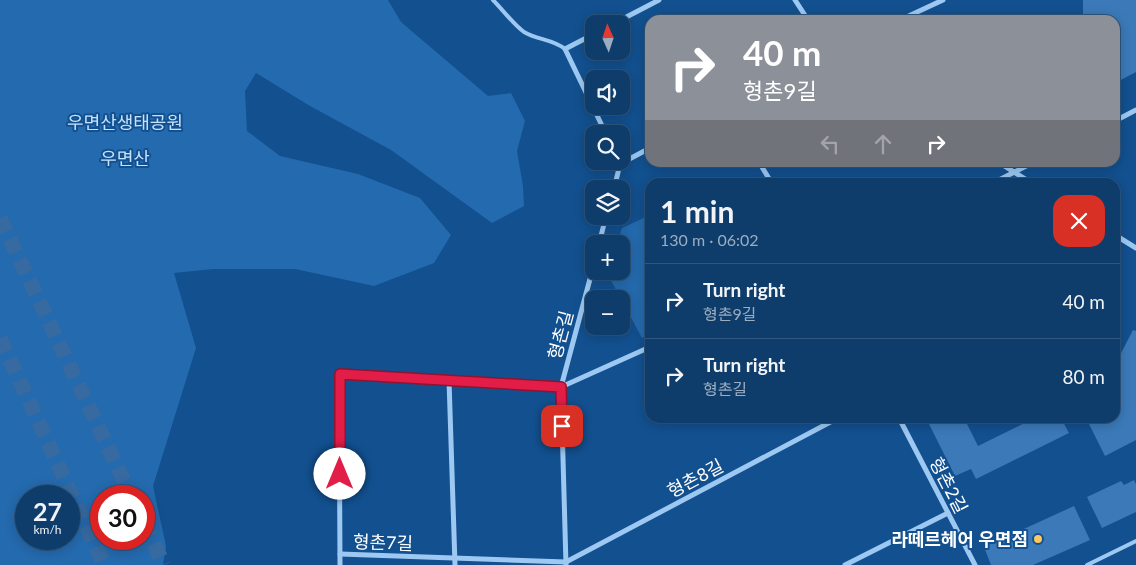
<!DOCTYPE html>
<html lang="en">
<head>
<meta charset="utf-8">
<style>
	:root { --surface:#0e3c6b; --page:#174371; --text:#f1f3f6; --muted:#9badc1; --line:#2e567e }
	body { margin:0; font-family:Lato,"Noto Sans KR",sans-serif; background:var(--page); color:var(--text); height:100vh; display:flex; flex-direction:column; font-size:19px; white-space:nowrap }
	* { box-sizing:border-box; margin:0 }
	p { font-size:16px; color:var(--muted) }
	.icon { flex:none; width:28px; height:28px; fill:none; stroke:currentColor; stroke-width:2; stroke-linecap:round; stroke-linejoin:round }
	.map { position:relative; flex:1; overflow:hidden }
	.side { position:absolute; left:645px; top:178px; width:475px; height:245px; display:flex; flex-direction:column; background:var(--surface); border-radius:15px; box-shadow:0 2px 12px #0003,0 0 0 1px var(--line) }
	.side>* { flex:none }
	.hud { position:absolute; left:645px; top:15px; width:475px; height:152px; border-radius:15px; box-shadow:0 2px 12px #0003,0 0 0 1px var(--line); background:#8c9099; color:#fff; overflow:hidden }
	.needle { width:32px; rotate:357deg }
	.buttons { position:absolute; left:585px; top:15px; display:grid; gap:10px }
	.buttons a { display:grid; place-items:center; width:45px; height:45px; border-radius:10px; background:var(--surface); box-shadow:0 2px 12px #0003,0 0 0 1px var(--line); font-size:25px }
	.speed { position:absolute; left:15px; top:485px; display:flex; gap:10px; font-size:25px; font-weight:700; text-align:center }
	.speed>* { display:grid; place-content:center; width:65px; height:65px; border-radius:50%; background:var(--surface); box-shadow:0 2px 12px #0003,0 0 0 1px var(--line); line-height:1 }
	.speed small { font-size:12px; font-weight:400 }
	.speed .limit { border:8px solid #d22; background:#fff; color:#111 }
	.pin { position:absolute; display:grid; place-items:center; width:42px; height:42px; color:#fff; margin:-21px; border-radius:10px; box-shadow:0 2px 8px #0006 }
	.me { position:absolute; width:55px; margin:-28px; rotate:0deg; stroke-linejoin:round; filter:drop-shadow(0 0 4px #0008) }
	.turn { display:flex; align-items:center; gap:18px; height:105px; padding:0 15px; font-size:22px }
	.turn .icon { width:65px; height:65px; stroke-width:2.5 }
	.turn b { display:block; font-size:35px; line-height:42px }
	.lanes { display:flex; align-items:center; height:48px; padding:0 15px; background:#0003; justify-content:center; gap:25px; direction:ltr }
	.lanes .off { opacity:.35 }
	.round { display:grid; place-items:center; flex:none; width:52px; height:52px; border-radius:15px; background:var(--page) }
	.overview { display:flex; align-items:center; justify-content:space-between; height:85px; padding:0 15px }
	h1 { font-size:30px; font-weight:700; line-height:38px }
	ul { padding:0; list-style:none }
	li { display:flex; align-items:center; gap:15px; height:75px; padding:0 15px; border-top:1px solid var(--line) }
	li div { flex:1 }
	li b { display:block; font-size:19px }
	li em { font-style:normal }
	.map>svg:first-child { display:block }
</style>
</head>
<body>
<div class="map">
<svg width="1136" height="565" viewBox="0 0 1136 565">
	<rect width="100%" height="100%" fill="#12508f"/>
	<!-- green -->
	<g fill="#246aae" fill-rule="evenodd">
		<path d="M0,0h388l13,22 87,74 23,-3 14,28 -8,30 6,35 1,20 -32,17 -101,-73 -81,-44 -54,-33 -11,18 2,40 33,25 78,18 62,24 31,37 -17,28 -60,23 -79,-17h-82l-39,4 22,75 -43,138 13,60 -3,19h-163zM26,496h43v43h-43zM101,496h43v43h-43z"/>
		<polygon points="650,215 650,334 642,338 608,275 609,271 621,271 621,244 617,244 622,228"/>
	</g>
	<!-- building -->
	<g fill="#3b79b8">
		<polygon points="1083,0 1136,0 1136,72 1115,83 1115,20 1083,20"/>
		<polygon points="1133,330 1136,331 1136,440 1105,456 1086,418 1115,418 1115,361 1118,359"/>
		<polygon points="926,418 964,418 978,446 1035,418 1061,418 1069,433 976,479 971,469 955,476"/>
		<polygon points="1134,480 1136,484 1136,512 1102,528 1087,497 1121,481 1124,485"/>
		<polygon points="1074,506 1090,540 1033,565 991,565 984,547"/>
	</g>
	<g fill="none" stroke-linecap="round" stroke-linejoin="round">
		<!-- highway-tunnel -->
		<g stroke="#366aa0" stroke-width="15" stroke-dasharray="15 8" stroke-linecap="butt">
			<polyline points="0,218 131,496"/>
			<polyline points="0,338 104,565"/>
			<polyline points="144,523 164,565"/>
		</g>
		<!-- lane -->
		<g stroke="#9dc8f2" stroke-width="4">
			<path d="M493,0c10,10 20,24 31,32 13,8 29,7 41,17"/>
			<polyline points="1087,565 1136,541"/>
		</g>
		<!-- street -->
		<g stroke="#9dc8f2" stroke-width="5">
			<polyline points="795,0 808,20"/>
			<polyline points="900,20 943,0"/>
			<polyline points="613,24 659,0"/>
			<polyline points="594,34 565,49 606,134"/>
			<polyline points="1115,121 1136,110"/>
			<polyline points="759,162 771,182"/>
			<polyline points="998,162 1030,182"/>
			<polyline points="995,182 1034,162"/>
			<polyline points="614,189 620,164 650,148"/>
			<polyline points="1115,235 1136,248"/>
			<polyline points="599,244 606,216"/>
			<polyline points="449,380 455,565"/>
			<polyline points="899,418 975,565"/>
			<polyline points="340,554 566,562 838,418"/>
			<polyline points="340,565 339,374 561,387 650,347"/>
			<polyline points="566,565 561,387 594,264"/>
			<polyline points="845,565 948,513"/>
		</g>
	</g>
	<g fill="none" stroke-linecap="round" stroke-linejoin="round">
		<!-- route casing -->
		<g stroke="#92132f" stroke-width="12">
			<polyline id="route" points="340,474 340,374 561,387 562,426"/>
		</g>
		<!-- route -->
		<use href="#route" stroke="#e11d48" stroke-width="9"/>
	</g>
	<!-- markers -->
	<circle fill="#ffc75d" stroke="#12508f" stroke-width="2" cx="1038" cy="539" r="5"/>
	<g text-anchor="middle" dominant-baseline="central" stroke-width="4" stroke-linejoin="round" paint-order="stroke">
		<!-- park labels -->
		<g font-size="18" fill="#c4e1fd" stroke="#12508f">
			<text x="125" y="122">우면산생태공원</text>
			<text x="125" y="158">우면산</text>
		</g>
		<!-- street labels -->
		<g font-size="18" fill="#fff" stroke="#12508f">
			<text transform="translate(560 335) rotate(-75)">형촌길</text>
			<text transform="translate(695 478) rotate(-28)">형촌8길</text>
			<text transform="translate(949 485) rotate(63)">형촌2길</text>
			<text transform="translate(383 542) rotate(2)">형촌7길</text>
		</g>
		<!-- poi labels -->
		<g font-size="18" font-weight="bold" fill="#fff" stroke="#12508f" text-anchor="end">
			<text x="1028" y="539">라떼르헤어 우면점</text>
		</g>
	</g>
</svg>
<div class="buttons">
<a><svg class="needle" viewBox="-14 -14 28 28"><path d="M0-13l5 13h-10z" fill="#e53935"/><path d="M0 13l5-13h-10z" fill="#9badc1"/></svg></a>
<a><svg class="icon" aria-label="sound" viewBox="0 0 24 24"><path d="M4 9h4l5-4v14l-5-4H4zM17 9q2 3 0 6"/></svg></a>
<a><svg class="icon" aria-label="search" viewBox="0 0 24 24"><circle cx="10" cy="10" r="6"/><path d="M15 15l6 6"/></svg></a>
<a><svg class="icon" aria-label="layers" viewBox="0 0 24 24"><path d="M12 4l9 5-9 5-9-5zM3 14l9 5 9-5"/></svg></a>
<a>+</a>
<a>−</a>
</div>
<div class="speed"><div>27<small>km/h</small></div><div class="limit">30</div></div>
<div class="pin" style="left:562px;top:426px;background:#d93025"><svg class="icon" aria-label="arrive" viewBox="0 0 24 24"><path d="M6 21V4h12l-3 4 3 4H6"/></svg></div>
<svg class="me" style="left:340px;top:474px" viewBox="-20 -20 40 40"><circle r="19" fill="#fff"/><path d="M0-13L10 11 0 6-10 11z" fill="#e11d48"/></svg>
<div class="hud">
<div class="turn"><svg class="icon" aria-label="right" viewBox="0 0 24 24"><path d="M7 20v-9h11M14 6l5 5-5 5"/></svg><div><b>40 m</b>형촌9길</div></div>
<div class="lanes"><svg class="icon off" aria-label="left" viewBox="0 0 24 24"><path d="M17 20v-9H6M10 6l-5 5 5 5"/></svg><svg class="icon off" aria-label="ahead" viewBox="0 0 24 24"><path d="M12 20V5M6 11l6-6 6 6"/></svg><svg class="icon" aria-label="right" viewBox="0 0 24 24"><path d="M7 20v-9h11M14 6l5 5-5 5"/></svg></div>
</div>
<section class="side">
<div class="overview"><div><h1>1 min</h1><p>130 m · 06:02</p></div><a class="round" style="background:#d93025;color:#fff"><svg class="icon" aria-label="close" viewBox="0 0 24 24"><path d="M6 6l12 12M18 6L6 18"/></svg></a></div>
<ul>
<li><svg class="icon" aria-label="right" viewBox="0 0 24 24"><path d="M7 20v-9h11M14 6l5 5-5 5"/></svg><div><b>Turn right</b><p>형촌9길</p></div><em>40 m</em></li>
<li><svg class="icon" aria-label="right" viewBox="0 0 24 24"><path d="M7 20v-9h11M14 6l5 5-5 5"/></svg><div><b>Turn right</b><p>형촌길</p></div><em>80 m</em></li>
</ul>
</section>
</div>
</body>
</html>
